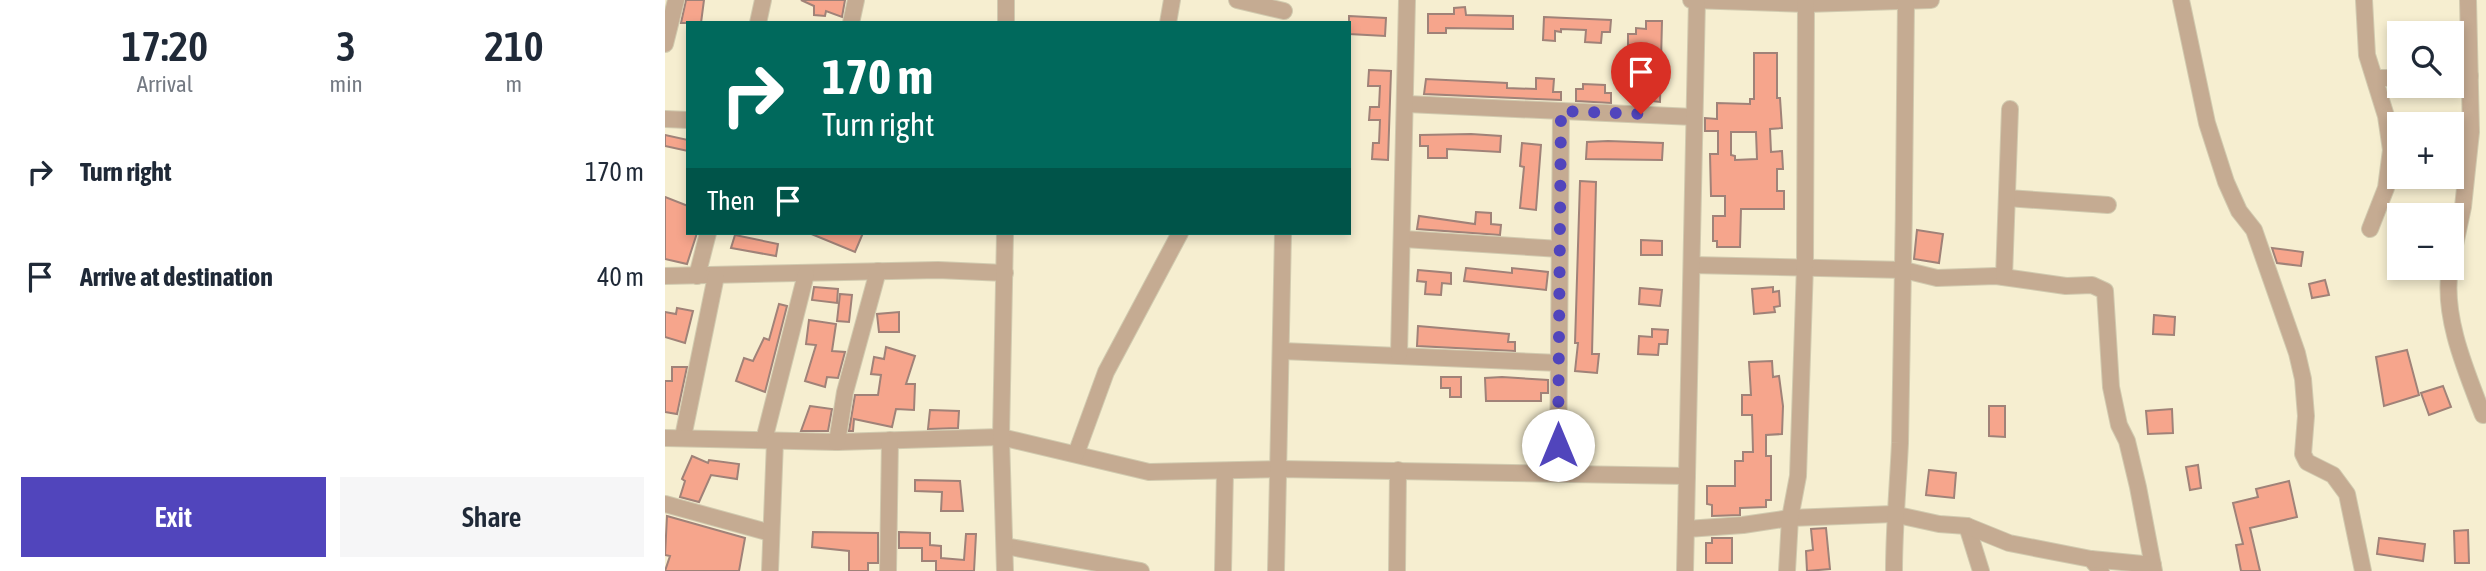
<!DOCTYPE html>
<html lang="en">
<head>
<meta charset="utf-8">
<style>
	:root { --surface:#fff; --page:#f6f6f7; --text:#1f2937; --muted:#747a83; --accent:#5145bc }
	body { margin:0; font-family:"Asap Condensed",sans-serif; background:var(--page); color:var(--text); height:100vh; display:flex; flex-direction:column; font-size:26px; white-space:nowrap }
	* { box-sizing:border-box; margin:0 }
	p { font-size:23px; color:var(--muted) }
	.icon { flex:none; width:38px; height:38px; fill:none; stroke:currentColor; stroke-width:2; stroke-linecap:round; stroke-linejoin:round }
	.map { position:relative; flex:1; overflow:hidden }
	.drawer { display:flex; flex-direction:column; background:var(--surface); width:665px }
	.drawer>* { flex:none }
	.banner { position:absolute; left:21px; top:21px; width:665px; height:214px; border-radius:0px; box-shadow:0 4px 10px #0003; background:#00695c; color:#fff; overflow:hidden }
	.controls { position:absolute; left:1722px; top:21px; display:grid; gap:14px }
	.controls a { display:grid; place-items:center; width:77px; height:77px; border-radius:0px; background:var(--surface); box-shadow:0 4px 10px #0003; font-size:35px }
	.pin { position:absolute; display:grid; place-items:center; width:60px; height:60px; color:#fff; margin:-72px -30px; border-radius:50% 50% 50% 0; rotate:-45deg; box-shadow:0 0 7px #0007 }
	.pin .icon { rotate:45deg }
	.me { position:absolute; width:77px; margin:-38px; rotate:0deg; stroke-linejoin:round; filter:drop-shadow(0 0 5px #0008) }
	.turn { display:flex; align-items:center; gap:24px; height:147px; padding:0 21px; font-size:32px }
	.turn .icon { width:91px; height:91px; stroke-width:2.5 }
	.turn b { display:block; font-size:49px; line-height:60px }
	.then { display:flex; align-items:center; height:66px; padding:0 21px; background:#0003; gap:14px; font-size:26px }
	.eta { display:flex; justify-content:space-evenly; align-items:center; height:119px; text-align:center }
	.eta b { font-size:42px; font-weight:600; line-height:49px }
	.action { display:flex; gap:14px; margin-top:auto; padding:14px 21px }
	.action a { flex:1; height:80px; border-radius:0px; background:var(--accent); color:#fff; font-size:28px; font-weight:600; line-height:80px; text-align:center }
	.action a+a { background:var(--page); color:var(--text) }
	ul { padding:0; list-style:none }
	li { display:flex; align-items:center; gap:21px; height:105px; padding:0 21px }
	li div { flex:1 }
	li b { display:block; font-size:26px }
	li em { font-style:normal }
	main { display:flex; flex:1; min-height:0 }
	.map>svg:first-child { display:block }
</style>
</head>
<body>
<main>
<section class="drawer">
<div class="eta">
<div><b>17:20</b><p>Arrival</p></div>
<div><b>3</b><p>min</p></div>
<div><b>210</b><p>m</p></div>
</div>
<ul>
<li><svg class="icon" aria-label="right" viewBox="0 0 24 24"><path d="M7 20v-9h11M14 6l5 5-5 5"/></svg><div><b>Turn right</b></div><em>170 m</em></li>
<li><svg class="icon" aria-label="arrive" viewBox="0 0 24 24"><path d="M6 21V4h12l-3 4 3 4H6"/></svg><div><b>Arrive at destination</b></div><em>40 m</em></li>
</ul>
<div class="action"><a>Exit</a><a>Share</a></div>
</section>
<div class="map">
<svg width="1821" height="571" viewBox="0 0 1821 571">
	<rect width="100%" height="100%" fill="#f6eed0"/>
	<!-- building -->
	<g fill="#f6a58c" stroke="#a08278" stroke-width="2" fill-rule="evenodd">
		<polygon points="21,0 39,0 36,23 16,23"/>
		<polygon points="136,0 180,0 177,17 161,11 160,16 149,15 149,6"/>
		<polygon points="800,7 801,15 848,16 848,29 781,28 781,33 763,33 763,14 789,14 789,8"/>
		<polygon points="684,16 721,18 720,36 684,34"/>
		<polygon points="879,17 946,20 945,32 937,32 936,43 920,42 921,30 896,29 896,32 890,31 890,41 878,40"/>
		<polygon points="981,21 997,21 995,102 978,100 980,50 973,50 973,45 963,45 963,34 971,34 971,28 981,29"/>
		<path d="M1089,53h23v45h3l2,30 -12,1 1,23 11,-1 1,18h-6v22h7v18h-43l-1,38h-23v-6h-4v-25h12v-20h-14l-1,-42h8v-23h-13v-13l12,1v-16l33,1v-5h4zM1066,132h25l1,27 -22,1v-4l-4,-1z"/>
		<polygon points="704,70 726,71 723,160 707,159 708,143 714,143 715,120 704,120 705,107 714,107 715,86 703,86"/>
		<polygon points="871,78 889,79 888,92 896,92 896,100 759,94 761,79 842,83 842,88 871,89"/>
		<polygon points="918,84 940,85 940,93 946,93 946,103 911,101 911,89 918,89"/>
		<polygon points="806,134 836,136 835,152 782,149 782,158 763,158 763,146 755,146 755,135"/>
		<polygon points="0,135 23,140 23,151 0,146"/>
		<polygon points="943,141 998,143 997,160 921,159 922,142"/>
		<polygon points="857,143 876,145 871,210 855,208 859,167 855,166"/>
		<polygon points="915,181 931,182 927,354 934,354 932,373 910,371 913,343 910,343"/>
		<polygon points="0,197 23,206 23,233 32,233 22,264 0,259"/>
		<polygon points="811,212 826,213 826,224 836,225 835,235 752,229 754,216 810,224"/>
		<polygon points="1252,230 1278,234 1274,263 1249,259"/>
		<polygon points="144,233 198,233 190,252"/>
		<polygon points="70,235 113,244 111,256 66,248"/>
		<polygon points="976,240 997,241 997,255 976,255"/>
		<polygon points="1607,248 1638,252 1636,266 1612,263"/>
		<polygon points="801,268 847,273 847,268 883,272 881,290 799,281"/>
		<polygon points="753,270 786,273 786,284 777,283 776,295 760,294 761,282 752,281"/>
		<polygon points="1660,280 1664,295 1647,298 1644,284"/>
		<polygon points="149,287 173,289 172,303 147,300"/>
		<polygon points="1108,287 1108,292 1114,291 1115,306 1109,307 1110,312 1089,314 1087,289"/>
		<polygon points="975,288 997,290 995,306 974,304"/>
		<polygon points="175,294 187,295 184,322 172,321"/>
		<polygon points="114,304 122,306 100,392 71,381 79,358 88,361 99,338 104,340"/>
		<polygon points="12,308 28,311 20,343 0,337 0,312 11,314"/>
		<polygon points="234,312 234,332 214,332 212,314"/>
		<polygon points="1489,315 1510,317 1509,335 1488,334"/>
		<polygon points="144,320 171,324 167,351 180,352 173,378 162,377 160,387 140,381 151,345 141,344"/>
		<polygon points="753,326 844,334 843,342 850,342 850,351 752,346"/>
		<polygon points="987,329 1003,330 1002,344 994,344 993,355 973,354 974,336 987,337"/>
		<polygon points="221,347 250,356 241,384 250,384 249,410 231,409 227,427 189,419 188,431 184,431 190,395 213,395 216,375 206,374 209,357 219,359"/>
		<polygon points="1742,350 1754,395 1719,406 1711,357"/>
		<polygon points="1107,361 1108,377 1114,376 1118,406 1117,434 1101,435 1101,456 1106,456 1106,500 1101,500 1101,507 1075,508 1075,515 1047,516 1047,505 1042,504 1042,486 1070,486 1070,461 1078,461 1078,452 1088,452 1087,415 1077,415 1077,395 1086,395 1084,362"/>
		<polygon points="7,367 22,367 12,414 0,412 0,381 7,381"/>
		<polygon points="776,377 796,377 796,397 785,397 785,388 776,388"/>
		<polygon points="837,377 883,380 883,393 876,393 876,401 821,401 820,378"/>
		<polygon points="1778,386 1786,407 1764,415 1756,393"/>
		<polygon points="145,406 167,409 163,431 136,431"/>
		<polygon points="1324,406 1340,406 1340,437 1324,436"/>
		<polygon points="1507,409 1508,433 1483,434 1481,411"/>
		<polygon points="265,410 294,411 293,428 263,429"/>
		<polygon points="27,456 43,463 44,460 74,464 72,479 46,475 34,502 15,497 20,481 17,479"/>
		<polygon points="1533,465 1536,488 1525,490 1521,467"/>
		<polygon points="1264,470 1291,473 1289,498 1261,495"/>
		<polygon points="250,480 295,481 298,511 276,511 277,492 250,491"/>
		<polygon points="1624,481 1632,517 1585,528 1595,571 1576,571 1571,545 1578,544 1568,503 1593,497 1591,489"/>
		<polygon points="2,516 80,538 74,571 0,571 5,556 0,555"/>
		<polygon points="1161,528 1165,569 1142,571 1141,551 1148,550 1146,529"/>
		<polygon points="1803,530 1804,563 1790,563 1789,531"/>
		<polygon points="148,532 213,533 213,563 203,563 203,571 184,571 184,551 147,547"/>
		<polygon points="234,532 265,533 265,545 276,546 276,558 299,560 301,534 311,534 309,571 271,571 271,561 257,561 257,548 234,548"/>
		<polygon points="1047,538 1067,538 1067,563 1041,563 1041,543 1047,543"/>
		<polygon points="1714,538 1760,544 1758,561 1712,554"/>
	</g>
	<g fill="none" stroke-linecap="round" stroke-linejoin="round">
		<!-- street casing -->
		<g stroke="#d1caaf" stroke-width="18">
			<g id="street">
				<polyline points="341,0 341,23"/>
				<polyline points="572,0 619,11"/>
				<polyline points="1026,0 1141,4 1266,0"/>
				<polyline points="1516,0 1542,123 1561,182 1574,211 1589,230 1632,353 1638,379 1641,416 1638,454 1642,462 1668,475 1682,494 1698,571"/>
				<polyline points="1699,0 1702,55 1721,116 1726,150 1721,188 1705,229"/>
				<polyline points="93,23 98,0"/>
				<polyline points="186,23 191,0"/>
				<polyline points="503,23 507,0"/>
				<polyline points="0,44 11,0"/>
				<polyline points="1787,76 1805,76"/>
				<polyline points="1712,78 1734,78"/>
				<polyline points="742,104 1029,117"/>
				<polyline points="0,119 23,120"/>
				<polyline points="1342,198 1443,205"/>
				<polyline points="739,239 895,249"/>
				<polyline points="1787,259 1798,207 1806,132 1803,0"/>
				<polyline points="1027,265 1239,270 1272,278 1331,276 1401,286 1427,285 1440,291 1446,387 1454,425 1462,441 1473,487 1489,571"/>
				<path d="M1785,268c-8,48 16,103 33,147"/>
				<polyline points="0,276 273,270 340,273"/>
				<polyline points="32,276 43,233"/>
				<polyline points="1339,277 1345,109"/>
				<polyline points="617,351 894,363"/>
				<polyline points="734,354 742,0"/>
				<polyline points="18,437 51,276"/>
				<polyline points="0,438 172,442 336,437 484,472 614,469 1022,476"/>
				<polyline points="99,440 141,274"/>
				<polyline points="172,442 180,392 213,271"/>
				<polyline points="411,454 441,372 515,233"/>
				<polyline points="893,472 896,111"/>
				<polyline points="0,504 106,533"/>
				<polyline points="1302,526 1316,571"/>
				<polyline points="1022,529 1078,525 1125,518 1228,514 1274,524 1302,526 1344,543 1426,559 1436,571"/>
				<polyline points="340,546 476,571"/>
				<polyline points="1426,559 1488,565"/>
				<polyline points="105,571 110,441"/>
				<polyline points="223,571 225,440"/>
				<polyline points="340,571 336,437 340,233"/>
				<polyline points="558,571 560,471"/>
				<polyline points="611,571 618,233"/>
				<polyline points="732,571 733,470"/>
				<polyline points="1020,571 1032,0"/>
				<polyline points="1122,571 1125,518 1133,476 1140,265 1141,0"/>
				<path d="M1229,571c0,-43 4,-85 6,-128 3,-148 5,-295 6,-443"/>
			</g>
		</g>
		<!-- street -->
		<use href="#street" stroke="#c5ab92" stroke-width="16"/>
	</g>
	<g fill="none" stroke-linecap="round" stroke-linejoin="round">
		<!-- route -->
		<polyline stroke="#5145bc" stroke-width="12" stroke-dasharray="0 21.6" points="893,445 896,111 976,114"/>
	</g>
</svg>
<div class="controls">
<a><svg class="icon" aria-label="search" viewBox="0 0 24 24"><circle cx="10" cy="10" r="6"/><path d="M15 15l6 6"/></svg></a>
<a>+</a>
<a>−</a>
</div>
<div class="pin" style="left:976px;top:114px;background:#d93025"><svg class="icon" aria-label="arrive" viewBox="0 0 24 24"><path d="M6 21V4h12l-3 4 3 4H6"/></svg></div>
<svg class="me" style="left:893px;top:445px" viewBox="-20 -20 40 40"><circle r="19" fill="#fff"/><path d="M0-13L10 11 0 6-10 11z" fill="#5145bc"/></svg>
<div class="banner">
<div class="turn"><svg class="icon" aria-label="right" viewBox="0 0 24 24"><path d="M7 20v-9h11M14 6l5 5-5 5"/></svg><div><b>170 m</b>Turn right</div></div>
<div class="then">Then<svg class="icon" aria-label="arrive" viewBox="0 0 24 24"><path d="M6 21V4h12l-3 4 3 4H6"/></svg></div>
</div>
</div>
</main>
</body>
</html>
